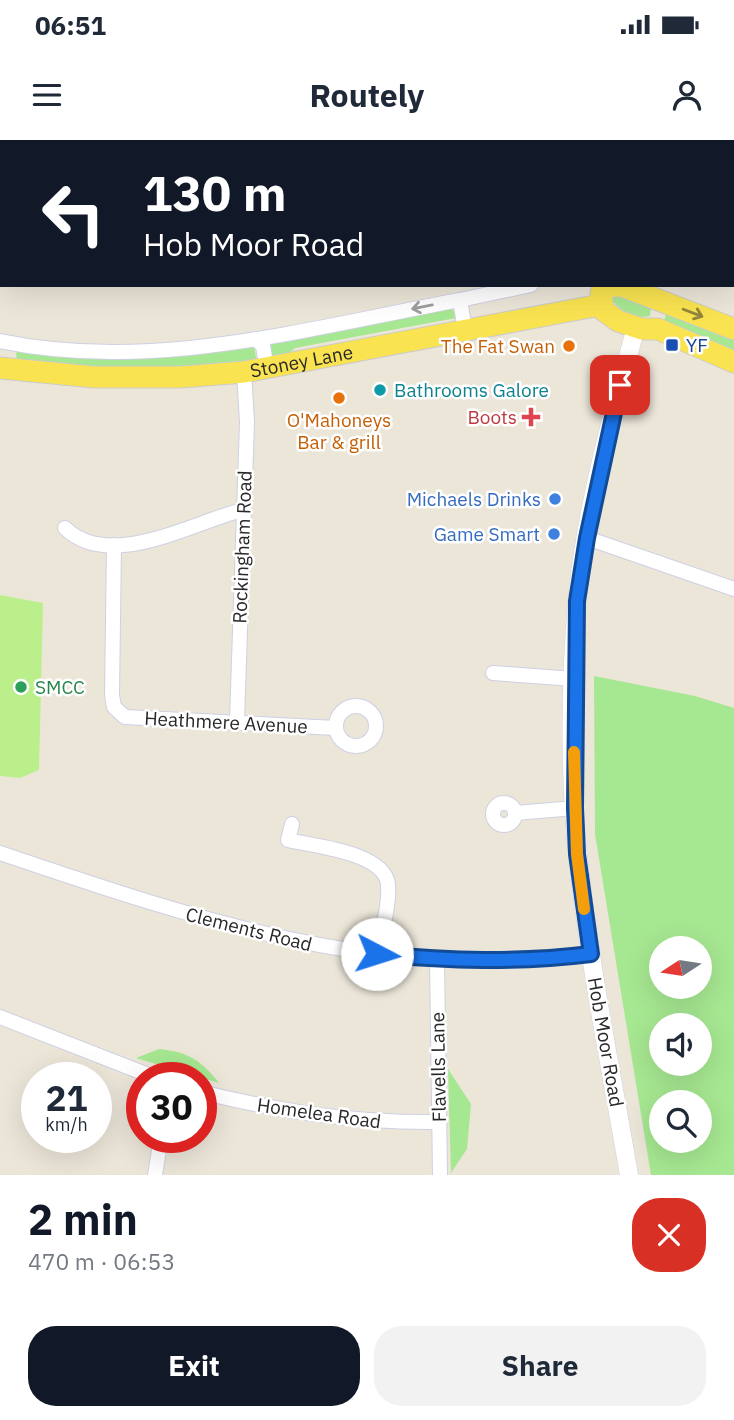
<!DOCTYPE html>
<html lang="en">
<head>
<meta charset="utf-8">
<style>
	:root { --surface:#fff; --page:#f2f2f3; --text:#1f2937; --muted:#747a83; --accent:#111827 }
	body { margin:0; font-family:"IBM Plex Sans",sans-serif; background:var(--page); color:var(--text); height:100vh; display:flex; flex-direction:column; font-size:26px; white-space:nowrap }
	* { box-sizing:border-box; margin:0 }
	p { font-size:23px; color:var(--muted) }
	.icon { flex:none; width:38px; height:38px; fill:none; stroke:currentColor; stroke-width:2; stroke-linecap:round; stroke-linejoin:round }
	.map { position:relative; height:1035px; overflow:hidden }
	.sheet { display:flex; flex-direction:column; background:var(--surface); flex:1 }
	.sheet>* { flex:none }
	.top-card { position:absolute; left:0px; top:0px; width:735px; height:147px; box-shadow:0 7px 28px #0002; background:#111827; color:#fff; overflow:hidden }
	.needle { width:46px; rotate:258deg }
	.controls { position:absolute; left:649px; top:796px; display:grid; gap:14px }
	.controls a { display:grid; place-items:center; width:63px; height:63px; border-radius:50%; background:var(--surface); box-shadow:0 7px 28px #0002; font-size:35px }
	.speed { position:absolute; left:21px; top:922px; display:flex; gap:14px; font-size:35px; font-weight:700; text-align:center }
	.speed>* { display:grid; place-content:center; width:91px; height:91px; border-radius:50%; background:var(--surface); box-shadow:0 7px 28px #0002; line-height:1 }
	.speed small { font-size:18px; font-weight:400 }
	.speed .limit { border:10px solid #d22; background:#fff; color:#111 }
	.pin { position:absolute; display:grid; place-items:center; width:60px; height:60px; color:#fff; margin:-30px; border-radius:14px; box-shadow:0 4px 10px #0006 }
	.me { position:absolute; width:77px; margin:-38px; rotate:95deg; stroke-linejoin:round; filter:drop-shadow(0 0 5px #0008) }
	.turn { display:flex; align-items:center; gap:24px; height:147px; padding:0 28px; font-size:32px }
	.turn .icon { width:91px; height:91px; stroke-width:2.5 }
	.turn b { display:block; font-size:49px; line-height:60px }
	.round { display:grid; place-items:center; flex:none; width:74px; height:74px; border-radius:28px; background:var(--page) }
	.head { display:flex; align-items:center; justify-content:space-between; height:119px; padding:0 28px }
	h1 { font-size:42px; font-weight:800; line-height:52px; color:var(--accent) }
	.action { display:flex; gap:14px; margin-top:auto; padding:14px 28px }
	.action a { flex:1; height:80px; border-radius:28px; background:var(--accent); color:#fff; font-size:28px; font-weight:800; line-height:80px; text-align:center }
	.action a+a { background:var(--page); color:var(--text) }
	.status { display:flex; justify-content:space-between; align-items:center; height:49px; padding:0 35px; background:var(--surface); direction:ltr }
	.status svg { height:19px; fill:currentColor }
	header { display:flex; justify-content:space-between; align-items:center; height:91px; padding:0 28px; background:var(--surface); font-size:32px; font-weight:800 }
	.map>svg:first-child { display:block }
</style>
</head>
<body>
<div class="status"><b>06:51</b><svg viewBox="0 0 49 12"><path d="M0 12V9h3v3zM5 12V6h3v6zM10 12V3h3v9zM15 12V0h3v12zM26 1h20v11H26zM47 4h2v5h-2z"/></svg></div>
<header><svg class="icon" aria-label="menu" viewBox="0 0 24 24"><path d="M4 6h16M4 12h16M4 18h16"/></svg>Routely<svg class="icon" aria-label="person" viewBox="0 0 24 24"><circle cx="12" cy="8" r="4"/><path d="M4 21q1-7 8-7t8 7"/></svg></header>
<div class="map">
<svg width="734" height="1035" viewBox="0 0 734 1035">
	<rect width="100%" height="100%" fill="#ece6d9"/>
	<!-- green -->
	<g fill="#a6e791" fill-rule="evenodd">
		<path d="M613,154l38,12 -1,10c-14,3 -32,-5 -39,-18z"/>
		<polygon points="452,168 456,178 295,208 283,218 271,220 267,203"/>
		<polygon points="666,173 734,195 734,212 664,183"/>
		<path d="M249,205l5,1 3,17 -78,7 -155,-6 -7,-3 -1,-8 5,-5c81,8 147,12 228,-3z"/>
		<path d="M594,536l101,20 39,12v467h-83l-56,-341zM662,808h38v39h-38zM662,886h38v38h-38zM662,962h38v39h-38z"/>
		<path d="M159,909c29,3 42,11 60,34l-83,-25z"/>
		<polygon points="448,929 471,964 467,1009 451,1033"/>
	</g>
	<!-- pitch -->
	<polygon fill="#bbef8b" points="0,455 43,463 39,630 20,638 0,636"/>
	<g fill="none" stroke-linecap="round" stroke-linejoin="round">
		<!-- minor casing -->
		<g stroke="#ced0e3" stroke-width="16">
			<g id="minor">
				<polyline points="286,2 286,0"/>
				<polyline points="0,51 2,51"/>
				<polyline points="460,160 531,145"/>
				<polyline points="256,199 263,206 267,229"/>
				<path d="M0,201c154,32 308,-13 460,-41l5,30"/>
				<path d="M65,388c45,44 130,-7 178,-18"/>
				<polyline points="587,398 734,449"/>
				<polyline points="114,405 112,555 114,567 125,577 336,588"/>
				<polyline points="493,533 574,539"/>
				<circle cx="356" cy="586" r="20"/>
				<polyline points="237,581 247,282 244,232"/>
				<circle cx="504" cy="674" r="11"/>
				<polyline points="515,673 575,668"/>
				<path d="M292,684l-4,16c25,6 96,12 100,44 2,21 -7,49 -11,70"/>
				<path d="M0,713c195,66 382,130 591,101"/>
				<polyline points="437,820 440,1035"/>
				<polyline points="0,877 156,938"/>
				<path d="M201,952c81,20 153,31 237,30"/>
				<polyline points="155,1035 161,998"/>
			</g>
		</g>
		<!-- tertiary casing -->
		<g stroke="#ced0e3" stroke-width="19">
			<g id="tertiary">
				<polyline points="405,0 410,2"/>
				<polyline points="651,2 654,0"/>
				<path d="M629,1035c-18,-106 -40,-212 -51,-319 -9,-79 -8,-176 -1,-254 8,-92 35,-186 59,-275"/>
			</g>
		</g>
		<!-- primary casing -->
		<g stroke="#cbcbcb" stroke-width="23">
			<g id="primary">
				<polyline points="734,189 622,146 610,146 601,153 603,170 618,181 642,189 658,189 734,222"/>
				<path id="s1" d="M0,228l94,9h87l63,-5 356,-67"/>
			</g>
		</g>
		<!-- minor -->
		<use href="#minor" stroke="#fff" stroke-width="14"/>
		<!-- tertiary -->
		<use href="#tertiary" stroke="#fff" stroke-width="18"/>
		<!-- primary -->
		<use href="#primary" stroke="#fae350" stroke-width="21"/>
	</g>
	<!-- one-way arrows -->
	<defs><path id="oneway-shaft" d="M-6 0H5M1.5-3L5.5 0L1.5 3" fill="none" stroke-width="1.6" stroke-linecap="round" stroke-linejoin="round" transform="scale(1.75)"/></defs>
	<use stroke="#9e9e9e" href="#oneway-shaft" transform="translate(422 167) rotate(169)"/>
	<use stroke="#91863c" href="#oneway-shaft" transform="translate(693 173) rotate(21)"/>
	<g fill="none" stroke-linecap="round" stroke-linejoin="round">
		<!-- route casing -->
		<g stroke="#114b97" stroke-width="18">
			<path id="route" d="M377,814c74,7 140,9 214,0l-14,-100 -2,-46 2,-207 10,-63 33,-153"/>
		</g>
		<!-- route -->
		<use href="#route" stroke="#1a73e8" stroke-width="12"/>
		<!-- slow -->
		<polyline stroke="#f59e0b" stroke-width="12" points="574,612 577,714 584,769"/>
	</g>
	<!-- markers -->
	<rect fill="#1a4fb4" stroke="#fff" stroke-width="2.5" x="665" y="198" width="14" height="14" rx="3.5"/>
	<g fill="#e8710a" stroke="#fff" stroke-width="2.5">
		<circle cx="569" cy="206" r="7"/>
		<circle cx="339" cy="258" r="7"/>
	</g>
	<circle fill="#0f9aa8" stroke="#fff" stroke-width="2.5" cx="380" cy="250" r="7"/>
	<path fill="#e0444e" stroke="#fff" stroke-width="2.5" d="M527.5 266.5h7v7h7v7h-7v7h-7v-7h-7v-7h7z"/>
	<g fill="#3f7fe0" stroke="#fff" stroke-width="2.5">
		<circle cx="555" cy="359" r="7"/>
		<circle cx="554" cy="394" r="7"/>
	</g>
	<circle fill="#2e9e5b" stroke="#fff" stroke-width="2.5" cx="21" cy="547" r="7"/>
	<g text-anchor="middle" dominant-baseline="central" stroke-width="5" stroke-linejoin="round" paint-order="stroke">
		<!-- transit labels -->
		<g font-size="19" fill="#164399" stroke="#fff" text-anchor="start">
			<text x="686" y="205">YF</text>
		</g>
		<!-- food labels -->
		<g font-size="19" fill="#c56008" stroke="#fff" text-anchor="end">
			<text x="555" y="206">The Fat Swan</text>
			<text x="339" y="280" text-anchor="middle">O'Mahoneys<tspan x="339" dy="22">Bar &amp; grill</tspan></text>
		</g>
		<!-- street labels -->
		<g font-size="19" fill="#282828" stroke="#fff">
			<text stroke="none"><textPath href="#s1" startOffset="303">Stoney Lane</textPath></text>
			<text transform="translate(242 407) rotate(-88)">Rockingham Road</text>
			<text transform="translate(226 582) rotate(3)">Heathmere Avenue</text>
			<text transform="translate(249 789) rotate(14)">Clements Road</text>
			<text transform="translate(606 902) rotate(80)">Hob Moor Road</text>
			<text transform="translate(438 927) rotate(-91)">Flavells Lane</text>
			<text transform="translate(319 973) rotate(8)">Homelea Road</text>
		</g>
		<!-- culture labels -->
		<g font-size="19" fill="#0d838f" stroke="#fff" text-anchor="start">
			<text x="394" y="250">Bathrooms Galore</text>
		</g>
		<!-- health labels -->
		<g font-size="19" fill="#be3a42" stroke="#fff" text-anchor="end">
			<text x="517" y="277">Boots</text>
		</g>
		<!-- shop labels -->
		<g font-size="19" fill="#366cbe" stroke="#fff" text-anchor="end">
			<text x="541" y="359">Michaels Drinks</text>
			<text x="540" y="394">Game Smart</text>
		</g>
		<!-- leisure labels -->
		<g font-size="19" fill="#27864d" stroke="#fff" text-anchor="start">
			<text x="35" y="547">SMCC</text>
		</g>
	</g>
</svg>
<div class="controls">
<a><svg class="needle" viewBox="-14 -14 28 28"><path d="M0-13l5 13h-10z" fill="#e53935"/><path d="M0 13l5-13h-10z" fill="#747a83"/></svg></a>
<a><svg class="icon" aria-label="sound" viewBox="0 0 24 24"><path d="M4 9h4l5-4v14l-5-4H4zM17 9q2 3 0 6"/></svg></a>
<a><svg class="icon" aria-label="search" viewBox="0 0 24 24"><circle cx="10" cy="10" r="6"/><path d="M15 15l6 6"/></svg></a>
</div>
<div class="speed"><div>21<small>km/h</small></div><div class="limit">30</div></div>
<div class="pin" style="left:620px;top:245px;background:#d93025"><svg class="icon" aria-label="arrive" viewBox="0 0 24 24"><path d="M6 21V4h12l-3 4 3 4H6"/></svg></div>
<svg class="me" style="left:377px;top:814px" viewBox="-20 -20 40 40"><circle r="19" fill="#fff"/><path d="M0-13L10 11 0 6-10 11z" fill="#1a73e8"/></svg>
<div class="top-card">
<div class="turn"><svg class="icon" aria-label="left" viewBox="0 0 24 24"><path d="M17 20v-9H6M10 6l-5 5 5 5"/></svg><div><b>130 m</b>Hob Moor Road</div></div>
</div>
</div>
<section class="sheet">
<div class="head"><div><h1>2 min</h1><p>470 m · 06:53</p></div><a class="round" style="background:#d93025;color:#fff"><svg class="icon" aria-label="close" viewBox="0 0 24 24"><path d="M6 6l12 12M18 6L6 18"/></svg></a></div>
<div class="action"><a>Exit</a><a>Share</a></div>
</section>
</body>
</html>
